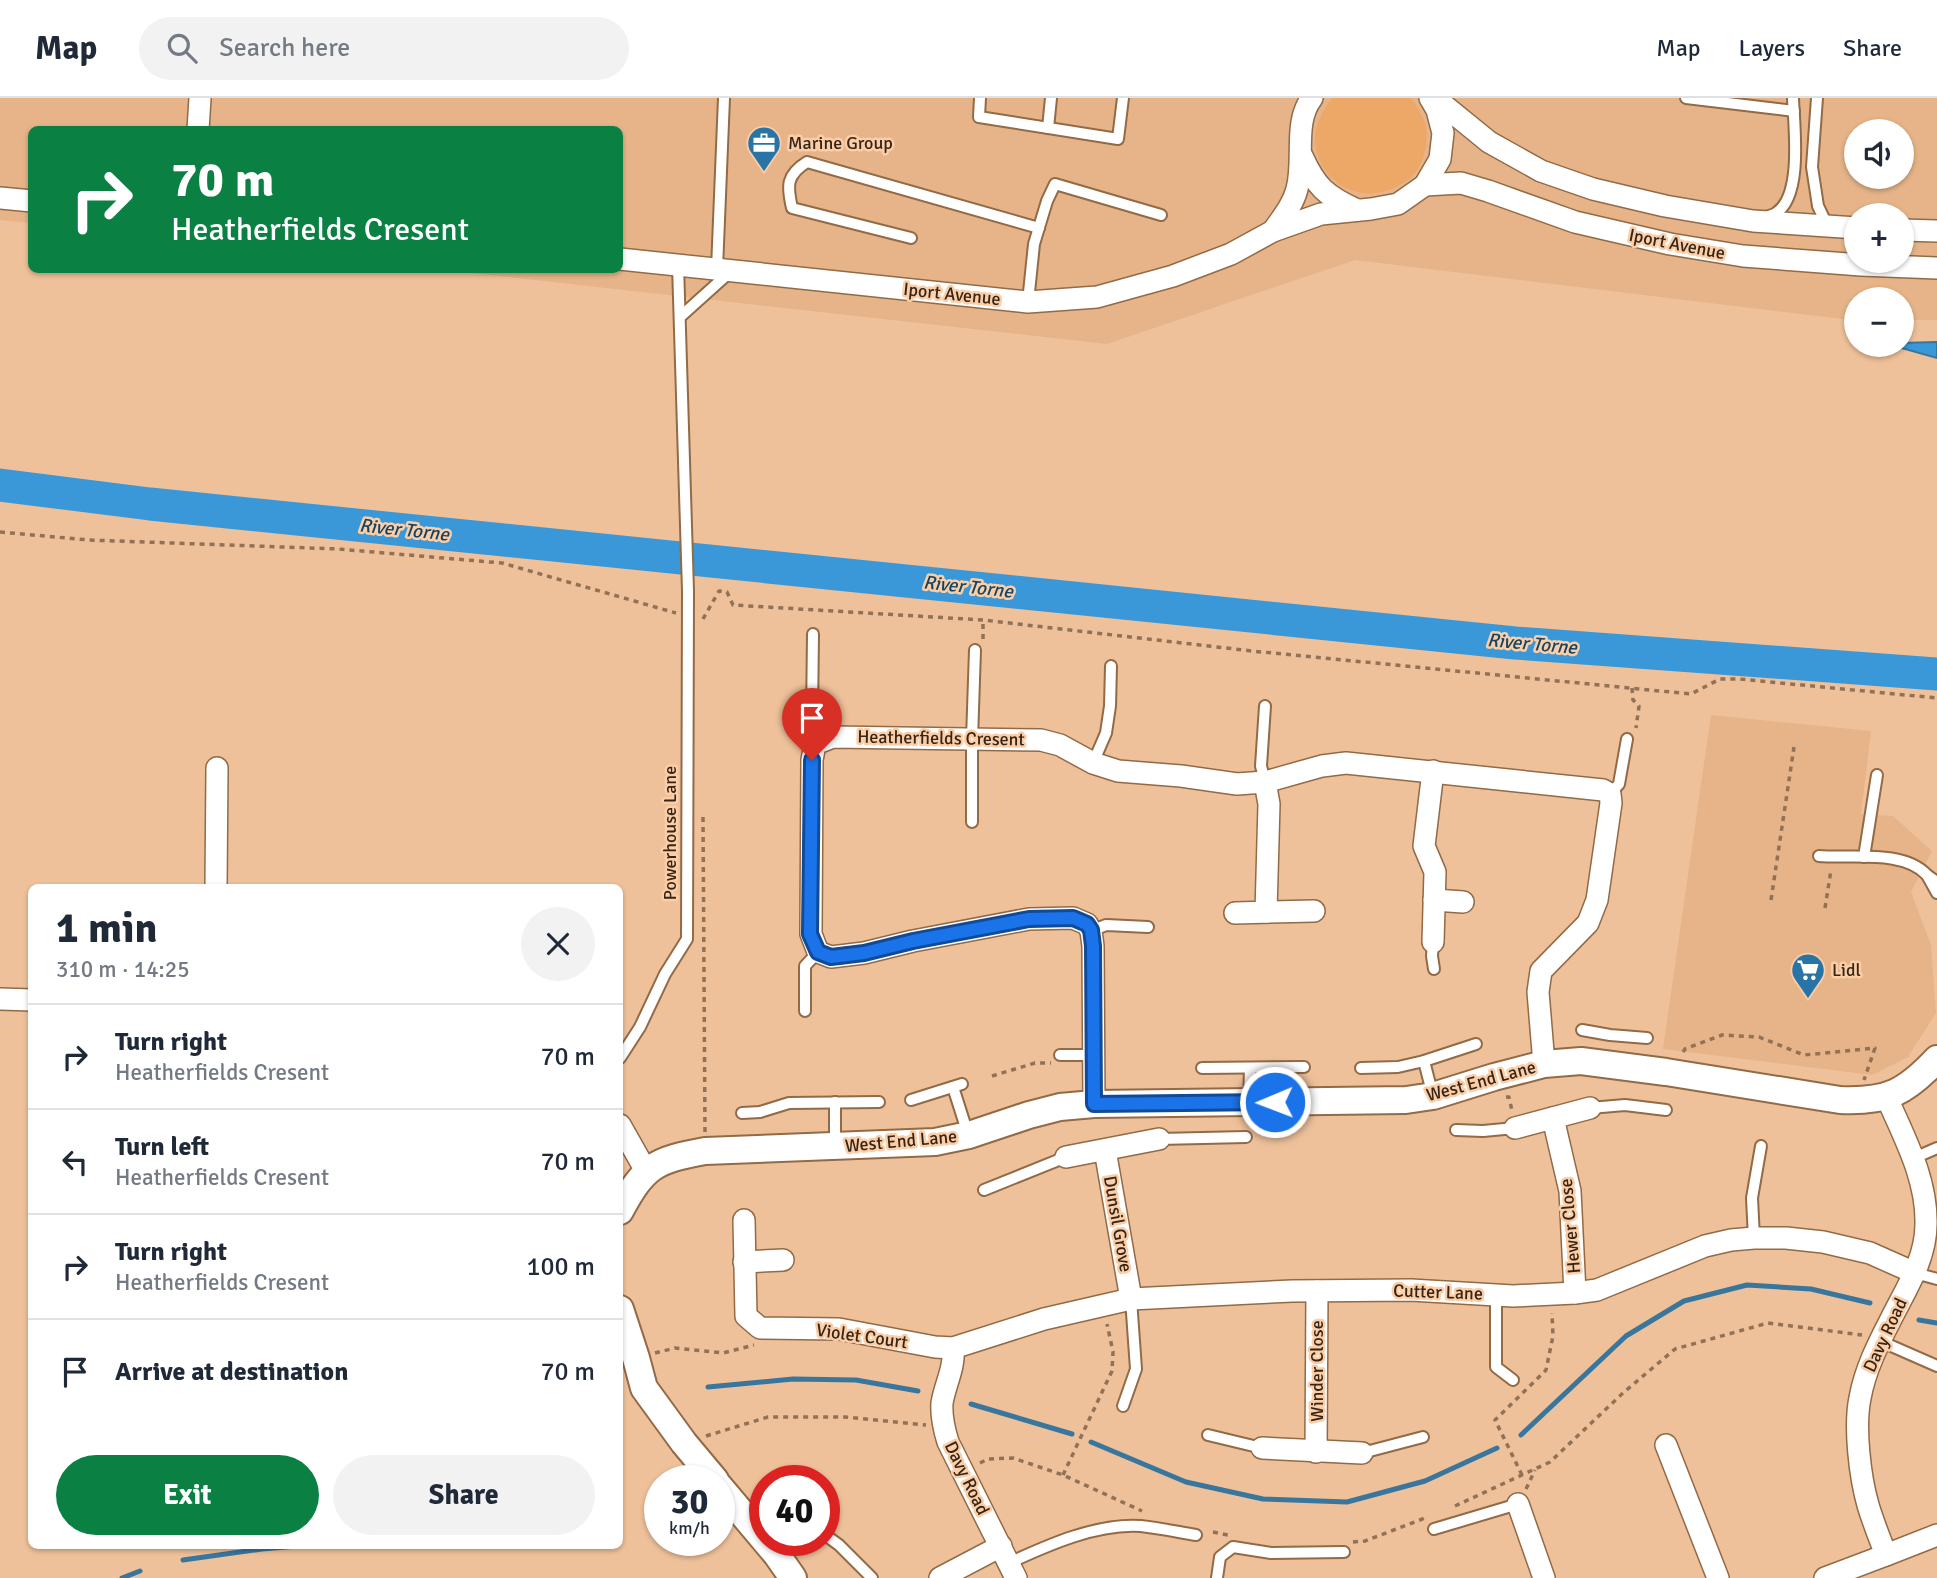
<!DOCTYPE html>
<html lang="en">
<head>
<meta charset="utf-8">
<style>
	:root { --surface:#fff; --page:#f2f2f3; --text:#1f2937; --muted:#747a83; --line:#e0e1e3; --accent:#0b8043 }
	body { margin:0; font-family:Signika,sans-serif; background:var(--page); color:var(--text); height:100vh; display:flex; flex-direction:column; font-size:26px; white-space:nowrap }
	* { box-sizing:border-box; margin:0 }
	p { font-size:23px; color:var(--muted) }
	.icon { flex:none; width:38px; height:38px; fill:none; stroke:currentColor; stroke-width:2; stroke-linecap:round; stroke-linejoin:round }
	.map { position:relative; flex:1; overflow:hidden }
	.sheet { position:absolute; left:28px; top:786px; width:595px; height:665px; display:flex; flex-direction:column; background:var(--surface); border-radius:10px; box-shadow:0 2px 5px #0004 }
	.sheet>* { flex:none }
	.hud { position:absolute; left:28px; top:28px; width:595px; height:147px; border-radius:10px; box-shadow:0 2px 5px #0004; background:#0b8043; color:#fff; overflow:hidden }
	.tools { position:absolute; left:1844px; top:21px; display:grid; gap:14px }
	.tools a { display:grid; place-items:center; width:70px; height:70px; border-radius:50%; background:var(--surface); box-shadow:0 2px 5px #0004; font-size:35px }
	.speed { position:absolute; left:644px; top:1367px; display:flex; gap:14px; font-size:35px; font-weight:700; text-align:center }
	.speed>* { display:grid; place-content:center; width:91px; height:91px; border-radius:50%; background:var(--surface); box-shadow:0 2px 5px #0004; line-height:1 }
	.speed small { font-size:18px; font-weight:400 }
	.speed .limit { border:10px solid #d22; background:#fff; color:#111 }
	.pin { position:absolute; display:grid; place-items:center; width:60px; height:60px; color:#fff; margin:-72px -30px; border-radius:50% 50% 50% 0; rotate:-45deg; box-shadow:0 0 7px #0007 }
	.pin .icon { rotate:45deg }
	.me { position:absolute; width:77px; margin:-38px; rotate:269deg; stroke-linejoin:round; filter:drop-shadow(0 0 5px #0008) }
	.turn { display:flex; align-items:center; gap:24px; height:147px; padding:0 28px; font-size:32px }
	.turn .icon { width:91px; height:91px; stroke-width:2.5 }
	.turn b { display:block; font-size:49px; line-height:60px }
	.round { display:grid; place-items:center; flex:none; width:74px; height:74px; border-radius:37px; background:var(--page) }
	.headline { display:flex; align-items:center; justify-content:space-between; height:119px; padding:0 28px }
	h1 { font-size:42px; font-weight:700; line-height:52px }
	.button { display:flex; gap:14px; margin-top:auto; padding:14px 28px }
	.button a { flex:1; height:80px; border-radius:42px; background:var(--accent); color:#fff; font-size:28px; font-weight:700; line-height:80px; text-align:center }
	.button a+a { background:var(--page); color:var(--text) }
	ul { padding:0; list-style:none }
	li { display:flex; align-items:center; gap:21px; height:105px; padding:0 28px; border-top:2px solid var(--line) }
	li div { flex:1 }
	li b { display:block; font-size:26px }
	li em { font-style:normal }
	header { display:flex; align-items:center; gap:42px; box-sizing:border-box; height:98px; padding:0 35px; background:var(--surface); border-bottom:2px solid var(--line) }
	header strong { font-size:33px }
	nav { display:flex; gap:38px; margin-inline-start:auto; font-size:24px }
	.search { width:490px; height:63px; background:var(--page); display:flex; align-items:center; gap:18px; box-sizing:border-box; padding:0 24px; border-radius:38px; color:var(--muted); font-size:26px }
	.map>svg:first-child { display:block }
</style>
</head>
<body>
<header>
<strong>Map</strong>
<div class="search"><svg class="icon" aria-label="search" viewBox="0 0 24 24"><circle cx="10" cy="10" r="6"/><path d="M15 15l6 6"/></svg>Search here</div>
<nav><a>Map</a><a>Layers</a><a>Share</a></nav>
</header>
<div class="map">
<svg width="1937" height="1480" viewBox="0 0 1937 1480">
	<rect width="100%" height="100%" fill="#eec19a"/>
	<!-- built -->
	<g fill="#e6b488" fill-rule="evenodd">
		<path d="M0,0h1937v222h-35v-21h-45v21h-6l-496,-60 -248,84 -662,-74h175v-140h-588l-1,93 -31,-3zM1857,33h45v46h-45zM1857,117h45v46h-45z"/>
		<polygon points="1711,617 1871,633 1861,716 1893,718 1932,753 1911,794 1931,847 1936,915 1908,959 1872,977 1663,951"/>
	</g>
	<!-- green -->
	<path fill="#eda767" d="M1332,0h79c15,21 20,34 12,60 -5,15 -14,23 -29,30 -35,16 -75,-5 -79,-46 -1,-16 8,-32 17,-44z"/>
	<!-- water -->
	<polygon fill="#3a98d8" stroke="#39769e" stroke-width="2" points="1937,244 1937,260 1891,247 1902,247 1902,245"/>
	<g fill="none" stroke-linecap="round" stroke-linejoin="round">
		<!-- stream -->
		<g stroke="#39769e" stroke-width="5">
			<polyline points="1919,1222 1937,1225"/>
			<polyline points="708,1289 793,1281 856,1282 918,1293"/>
			<polyline points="971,1306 1072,1336"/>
			<polyline points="1521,1337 1626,1238 1684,1203 1747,1187 1811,1191 1870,1205"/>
			<polyline points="1091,1344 1186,1384 1263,1401 1347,1404 1425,1383 1497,1350"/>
			<polyline points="183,1462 262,1451 309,1447"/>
			<polyline points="122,1480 140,1473"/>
		</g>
		<!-- river -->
		<polyline stroke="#3a98d8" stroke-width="33" points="0,387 150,406 1515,545 1937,576"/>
		<!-- service casing -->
		<g stroke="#926a46" stroke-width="14">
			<g id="service">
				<polyline points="980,0 979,19 1118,41 1123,0"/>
				<polyline points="1686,0 1794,13"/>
				<polyline points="1817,0 1812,69 1818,108 1827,127"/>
				<polyline points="1048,30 1051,0"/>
				<path d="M1765,119c4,-1 8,-2 11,-4 27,-17 18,-86 17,-115"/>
				<path d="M911,140l-119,-30c-5,-22 -6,-33 15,-46l232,66"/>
				<polyline points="717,171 724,0"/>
				<polyline points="1028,204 1034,146 1047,103 1055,86 1161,117"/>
				<polyline points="680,219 730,174"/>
				<polyline points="813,536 812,619 815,646"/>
				<polyline points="1265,608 1261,668 1265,684"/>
				<polyline points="1093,665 1106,635 1110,608 1111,568"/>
				<polyline points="1610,696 1619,686 1627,641"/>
				<polyline points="972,724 972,641 975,552"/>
				<path d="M1819,758c32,3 84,-7 108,19"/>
				<polyline points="1864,759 1877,677"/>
				<polyline points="1937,784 1927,777 1937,795"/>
				<polyline points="1091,833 1106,827 1148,829"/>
				<polyline points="1433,844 1432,858 1434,871"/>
				<polyline points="805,913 805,868 818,854"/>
				<polyline points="1582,932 1610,937 1647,940"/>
				<polyline points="1060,957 1094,957"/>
				<polyline points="620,960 640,929 665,876 687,841 688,493 678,167"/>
				<polyline points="1424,963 1433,998"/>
				<polyline points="1202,970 1304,969"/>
				<polyline points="1361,970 1398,969 1424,963 1476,946"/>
				<polyline points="953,989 968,1036"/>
				<polyline points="911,1002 962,986"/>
				<polyline points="835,1004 835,1049"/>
				<polyline points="1249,1004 1250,970"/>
				<polyline points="1590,1010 1625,1007 1666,1012"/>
				<polyline points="742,1015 760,1014 789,1005 879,1004"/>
				<polyline points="1456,1032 1483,1033 1515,1030"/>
				<polyline points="1159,1041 1246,1039"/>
				<polyline points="1914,1060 1937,1050"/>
				<polyline points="984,1092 1066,1059"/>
				<polyline points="1754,1140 1752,1100 1761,1048"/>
				<polyline points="1915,1175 1937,1181"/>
				<polyline points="1496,1197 1496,1269 1513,1282"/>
				<polyline points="1880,1243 1937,1268"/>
				<polyline points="1123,1308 1136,1271 1131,1201"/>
				<polyline points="1208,1337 1262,1350"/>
				<polyline points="1362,1355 1423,1339"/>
				<polyline points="1434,1431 1518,1406"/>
				<polyline points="824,1436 839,1447 872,1480"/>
				<path d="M1009,1465c39,-18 88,-40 132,-37 18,2 37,6 55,9"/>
				<polyline points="1217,1480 1220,1459 1233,1449 1271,1455 1344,1454"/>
			</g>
		</g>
		<!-- minor casing -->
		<g stroke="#926a46" stroke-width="24">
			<g id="minor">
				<polyline points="1435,0 1489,44 1541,73 1593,91 1665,108 1753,123 1857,130"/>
				<polyline points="198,32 200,0"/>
				<path d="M1302,58c14,31 24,40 55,54"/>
				<polyline points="1425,87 1461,85 1488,93 1575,124 1670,146 1743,158 1861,167 1937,170"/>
				<polyline points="0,100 32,103"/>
				<polyline points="1902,132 1937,133"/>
				<path d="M1273,133c9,-13 20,-26 24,-42 8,-29 -4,-67 15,-91"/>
				<polyline points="620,161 1028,204 1097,199 1173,178 1231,156 1273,133 1321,116 1371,111 1398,106 1425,87 1440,61 1443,35 1437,12 1430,0"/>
				<polyline points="1265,684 1269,706 1266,814"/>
				<polyline points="216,789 217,670"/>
				<polyline points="1434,802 1463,804"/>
				<polyline points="1235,815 1314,813"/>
				<polyline points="1433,844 1435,774 1424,748 1433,673"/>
				<polyline points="0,901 32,902"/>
				<polyline points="1094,1006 1093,848 1091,833 1087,826 1073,820 1029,821 913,843 864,855 831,859 818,854 811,836 812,662 815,646 833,639 1041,642 1060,647 1093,665 1118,673 1181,678 1237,686 1265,684 1322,668 1346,665 1603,692 1610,696 1611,705 1597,802 1588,825 1541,873 1538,894 1544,966"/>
				<polyline points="1553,1020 1570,1093 1575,1195"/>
				<polyline points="620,1027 646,1073"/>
				<polyline points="1515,1030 1590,1010"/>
				<polyline points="1105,1052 1131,1201"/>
				<polyline points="1066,1059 1159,1041"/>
				<polyline points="744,1122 746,1218 760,1230 839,1231 935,1249 953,1250 1044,1221 1131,1201 1292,1193 1411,1192 1513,1198 1575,1195 1597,1192 1705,1148 1731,1142 1754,1140 1786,1140 1823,1144 1870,1155 1915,1175"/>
				<polyline points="744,1164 783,1162"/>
				<path d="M953,1250c2,20 -8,36 -11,55 -1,14 2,26 6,39l68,136"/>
				<polyline points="1666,1347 1718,1480"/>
				<polyline points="1262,1350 1362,1355"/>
				<polyline points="1316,1354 1317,1193"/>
				<polyline points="1518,1406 1544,1480"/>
				<polyline points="1886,1457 1937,1437"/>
				<polyline points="940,1480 1001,1448"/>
				<path d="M1825,1480l61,-23c-6,-16 -13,-33 -18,-50 -8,-28 -14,-78 -8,-107 5,-28 18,-54 31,-79 15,-30 35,-60 35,-95 1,-45 -21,-85 -39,-126"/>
			</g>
		</g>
		<!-- tertiary casing -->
		<g stroke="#926a46" stroke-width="30">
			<g id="tertiary">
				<path d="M620,1113c24,-45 35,-51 85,-60l230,-9 34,-7 60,-20 31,-8 34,-3 312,-4 27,-4 61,-19 50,-13 37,-3 85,11 174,28c47,2 65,-7 97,-41"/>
				<polyline points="620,1211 636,1260 644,1290 684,1345 715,1382"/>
				<polyline points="719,1388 777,1457 793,1480"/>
			</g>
		</g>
		<!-- path -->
		<g stroke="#917257" stroke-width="3.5" stroke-dasharray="5 5" stroke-linecap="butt">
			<polyline points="0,434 89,442 338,451 502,465 676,515"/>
			<polyline points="703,521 719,493 727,494 733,507 983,522 1252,553 1691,596 1720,581 1739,581 1937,600"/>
			<polyline points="983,541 983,522"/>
			<polyline points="1632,590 1633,602 1639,608 1636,630"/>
			<polyline points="703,719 705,1034"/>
			<polyline points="1771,802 1794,649"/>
			<polyline points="1825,810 1831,772"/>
			<polyline points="1683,954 1685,951 1722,937 1759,939 1804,957 1875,950 1864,982"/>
			<polyline points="992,978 1035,965 1051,965"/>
			<polyline points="1506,999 1509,999 1512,1013"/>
			<polyline points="655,1255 675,1250 723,1255 754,1247"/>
			<polyline points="706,1338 768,1319 845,1319 926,1327"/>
			<polyline points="980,1365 988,1361 1013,1360 1063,1377 1142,1413"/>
			<polyline points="1063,1377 1112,1273 1113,1254 1107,1226"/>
			<polyline points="1522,1377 1495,1322 1546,1272 1553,1238 1552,1215"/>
			<polyline points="1526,1391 1535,1372"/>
			<polyline points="1455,1408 1550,1364 1623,1295 1675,1251 1768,1225 1862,1237"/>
			<polyline points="1213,1434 1228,1437"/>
			<polyline points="1353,1444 1365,1443 1425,1420"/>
		</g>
		<!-- service -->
		<use href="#service" stroke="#fff" stroke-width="10"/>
		<!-- minor -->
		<use href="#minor" stroke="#fff" stroke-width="21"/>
		<!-- tertiary -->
		<use href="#tertiary" stroke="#fff" stroke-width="26"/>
	</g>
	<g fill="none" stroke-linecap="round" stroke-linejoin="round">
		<!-- route casing -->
		<g stroke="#114b97" stroke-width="18">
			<polyline id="route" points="812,662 810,836 818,854 831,859 864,855 913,843 1029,821 1073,820 1087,826 1091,832 1093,848 1094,1006 1275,1004"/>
		</g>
		<!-- route -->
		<use href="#route" stroke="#1a73e8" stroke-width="12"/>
	</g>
	<!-- icons -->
	<defs>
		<g id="office-pin" transform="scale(1.75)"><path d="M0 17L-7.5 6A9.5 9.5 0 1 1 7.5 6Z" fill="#2874a7" stroke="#fbcea7"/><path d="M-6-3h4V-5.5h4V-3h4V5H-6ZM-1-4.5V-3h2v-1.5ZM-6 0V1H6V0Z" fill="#fff"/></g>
		<g id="supermarket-pin" transform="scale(1.75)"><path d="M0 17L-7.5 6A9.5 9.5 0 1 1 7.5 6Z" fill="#2874a7" stroke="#fbcea7"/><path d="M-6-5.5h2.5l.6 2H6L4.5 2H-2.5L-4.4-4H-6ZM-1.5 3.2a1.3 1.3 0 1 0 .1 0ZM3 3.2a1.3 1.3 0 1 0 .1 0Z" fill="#fff"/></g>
	</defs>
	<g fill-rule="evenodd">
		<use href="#office-pin" x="764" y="45"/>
		<use href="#supermarket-pin" x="1808" y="872"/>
	</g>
	<g text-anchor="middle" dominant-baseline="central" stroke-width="5" stroke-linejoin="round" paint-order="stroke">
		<!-- poi labels -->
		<g font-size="18" fill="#362516" stroke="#fbcea7" text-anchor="start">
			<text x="788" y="45">Marine Group</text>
			<text x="1832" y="872">Lidl</text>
		</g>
		<!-- street labels -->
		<g font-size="18" fill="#362516" stroke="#fbcea7">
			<text transform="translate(1677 146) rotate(11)">Iport Avenue</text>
			<text transform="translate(952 196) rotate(6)">Iport Avenue</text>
			<text transform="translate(941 640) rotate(1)">Heatherfields Cresent</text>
			<text transform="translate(670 735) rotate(-90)">Powerhouse Lane</text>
			<text transform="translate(1481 983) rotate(-15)">West End Lane</text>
			<text transform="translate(901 1043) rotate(-5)">West End Lane</text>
			<text transform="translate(1118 1126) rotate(80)">Dunsil Grove</text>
			<text transform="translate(1570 1128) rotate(-95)">Hewer Close</text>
			<text transform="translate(1438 1194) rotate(2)">Cutter Lane</text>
			<text transform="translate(1885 1237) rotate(-65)">Davy Road</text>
			<text transform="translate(862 1238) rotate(8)">Violet Court</text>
			<text transform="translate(1317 1273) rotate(-90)">Winder Close</text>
			<text transform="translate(967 1380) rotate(64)">Davy Road</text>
		</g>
		<!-- water labels -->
		<g font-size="19" font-style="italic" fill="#124465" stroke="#fbcea7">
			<text transform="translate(404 432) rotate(6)">River Torne</text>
			<text transform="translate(968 489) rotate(6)">River Torne</text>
			<text transform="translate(1532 546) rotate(5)">River Torne</text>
		</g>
	</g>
</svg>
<div class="tools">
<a><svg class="icon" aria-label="sound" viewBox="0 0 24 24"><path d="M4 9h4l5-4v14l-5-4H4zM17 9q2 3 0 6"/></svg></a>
<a>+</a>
<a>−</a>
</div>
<div class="speed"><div>30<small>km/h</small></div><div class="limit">40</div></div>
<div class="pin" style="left:812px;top:662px;background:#d93025"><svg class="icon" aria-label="arrive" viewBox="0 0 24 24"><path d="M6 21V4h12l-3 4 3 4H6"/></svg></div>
<svg class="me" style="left:1275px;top:1004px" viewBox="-20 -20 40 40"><circle r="17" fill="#1a73e8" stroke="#fff" stroke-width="3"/><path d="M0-11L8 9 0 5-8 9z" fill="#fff"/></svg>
<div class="hud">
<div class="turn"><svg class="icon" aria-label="right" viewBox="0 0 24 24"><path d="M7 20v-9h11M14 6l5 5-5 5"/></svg><div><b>70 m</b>Heatherfields Cresent</div></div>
</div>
<section class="sheet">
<div class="headline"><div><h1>1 min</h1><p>310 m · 14:25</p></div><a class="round"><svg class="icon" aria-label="close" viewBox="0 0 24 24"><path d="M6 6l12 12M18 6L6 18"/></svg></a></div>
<ul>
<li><svg class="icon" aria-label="right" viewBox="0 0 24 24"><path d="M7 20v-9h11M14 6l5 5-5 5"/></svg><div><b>Turn right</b><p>Heatherfields Cresent</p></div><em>70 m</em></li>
<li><svg class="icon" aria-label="left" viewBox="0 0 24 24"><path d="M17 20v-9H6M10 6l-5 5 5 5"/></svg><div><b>Turn left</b><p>Heatherfields Cresent</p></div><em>70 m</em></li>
<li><svg class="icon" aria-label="right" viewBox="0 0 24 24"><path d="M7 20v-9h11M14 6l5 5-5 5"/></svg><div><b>Turn right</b><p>Heatherfields Cresent</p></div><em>100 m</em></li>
<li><svg class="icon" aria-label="arrive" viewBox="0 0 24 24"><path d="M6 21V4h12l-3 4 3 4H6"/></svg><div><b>Arrive at destination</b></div><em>70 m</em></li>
</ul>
<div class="button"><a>Exit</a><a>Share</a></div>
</section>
</div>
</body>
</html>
